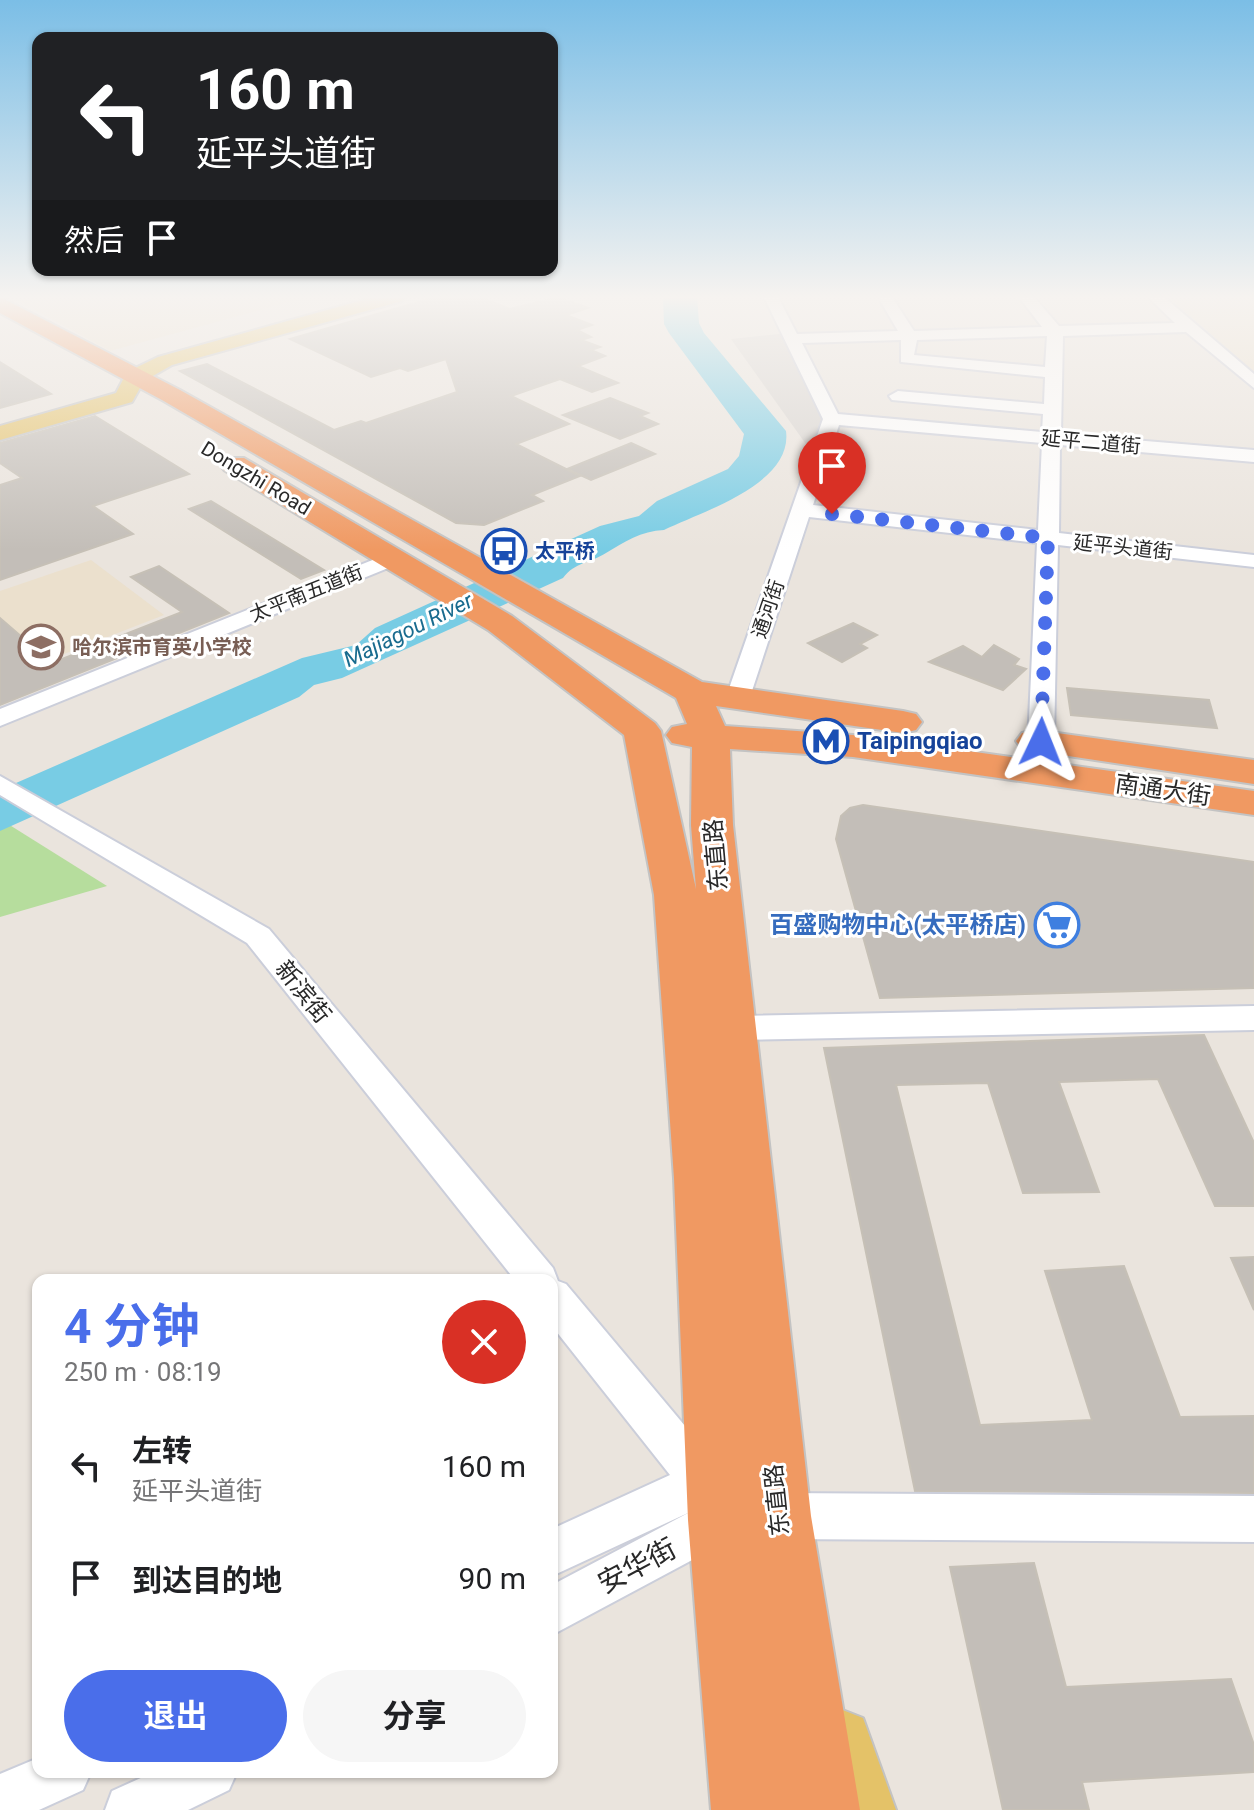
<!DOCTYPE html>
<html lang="zh">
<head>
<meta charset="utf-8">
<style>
	:root { --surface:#fff; --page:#f6f6f6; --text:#202124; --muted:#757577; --accent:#4a6eea }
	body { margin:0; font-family:Roboto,"Noto Sans SC",sans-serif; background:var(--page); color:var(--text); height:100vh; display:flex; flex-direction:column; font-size:30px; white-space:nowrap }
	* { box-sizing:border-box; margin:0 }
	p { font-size:26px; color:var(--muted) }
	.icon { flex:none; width:44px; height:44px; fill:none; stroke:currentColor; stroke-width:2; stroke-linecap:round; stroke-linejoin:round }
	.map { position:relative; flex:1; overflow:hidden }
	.panel { position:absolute; left:32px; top:1274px; width:526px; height:504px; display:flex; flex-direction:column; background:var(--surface); border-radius:16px; box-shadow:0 2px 6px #0004 }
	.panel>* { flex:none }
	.hud { position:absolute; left:32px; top:32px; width:526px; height:244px; border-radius:16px; box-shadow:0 2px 6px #0004; background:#202124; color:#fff; overflow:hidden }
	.pin { position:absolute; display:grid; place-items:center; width:68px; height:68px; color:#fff; margin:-82px -34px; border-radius:50% 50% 50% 0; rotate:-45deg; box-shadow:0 0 8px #0007 }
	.pin .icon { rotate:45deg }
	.me { position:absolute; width:88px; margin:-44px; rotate:2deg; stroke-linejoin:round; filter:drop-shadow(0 0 6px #0008) }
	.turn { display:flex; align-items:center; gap:28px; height:168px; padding:0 32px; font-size:36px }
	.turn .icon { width:104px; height:104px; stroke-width:2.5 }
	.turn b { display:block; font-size:56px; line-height:68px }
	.then { display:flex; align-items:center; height:76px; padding:0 32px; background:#0003; gap:16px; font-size:30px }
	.round { display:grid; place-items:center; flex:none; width:84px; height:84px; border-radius:42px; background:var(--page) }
	.summary { display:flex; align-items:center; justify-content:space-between; height:136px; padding:0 32px }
	h1 { font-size:48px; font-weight:700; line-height:60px; color:var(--accent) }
	.button { display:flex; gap:16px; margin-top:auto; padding:16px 32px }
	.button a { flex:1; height:92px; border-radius:48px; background:var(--accent); color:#fff; font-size:32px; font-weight:700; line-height:92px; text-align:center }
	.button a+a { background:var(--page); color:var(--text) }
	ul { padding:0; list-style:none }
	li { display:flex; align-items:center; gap:24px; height:112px; padding:0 32px }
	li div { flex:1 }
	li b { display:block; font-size:30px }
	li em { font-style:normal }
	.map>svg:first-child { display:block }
</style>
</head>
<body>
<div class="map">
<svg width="1254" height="1810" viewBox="0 0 1254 1810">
	<rect width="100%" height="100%" fill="#eae4dd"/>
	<!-- education -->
	<g fill="#ebe0cd">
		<polygon points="11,297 308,297 110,351"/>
		<polygon points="1168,297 1254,297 1254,372 1212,335"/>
		<polygon points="91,560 164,615 0,679 0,591"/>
	</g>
	<!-- green -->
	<polygon fill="#b6dd9d" points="0,819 107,886 0,917"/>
	<!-- plaza -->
	<polygon fill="#d7d3cf" points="789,333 832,419 818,461 731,339"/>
	<!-- water -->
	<path fill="#78cce4" d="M663,297h34l2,26 5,10 82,98c7,53 -83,80 -122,99 -23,1 -40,12 -58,23 -16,10 -31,9 -43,25l-221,100 -28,7 -15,12 -299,134v-41l302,-132 54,-13 19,-17 225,-102 39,-10 18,-15 71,-32 11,-13 5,-22 -75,-101 -5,-9z"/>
	<!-- building -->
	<g fill="#c3beb8" stroke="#c6c0b6" stroke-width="2">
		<polygon points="436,297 480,297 510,309 558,297 588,308 566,315 592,325 577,330 591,337 581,340 600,347 591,350 605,356 578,366 618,383 592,392 560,379 511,396 569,424 516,444 580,476 532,495 543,501 484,525 456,523 180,371 207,364 334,430 361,421 366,423 457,392 446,359 408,371 400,368 371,377 290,339"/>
		<polygon points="0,362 51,394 0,408"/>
		<polygon points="610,398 648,413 640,416 658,424 620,439 563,415"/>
		<polygon points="95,416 189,474 93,506 133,534 0,580 0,485 22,478 0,463 0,443"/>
		<polygon points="631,443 655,454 591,480 567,469"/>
		<polygon points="211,501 324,570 301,579 189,509"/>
		<polygon points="159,566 229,613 0,705 0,618 52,663 182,612 131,577"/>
		<polygon points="853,623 877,635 860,644 867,648 842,662 808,643"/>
		<polygon points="994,645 1019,659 1014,665 1026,669 1003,690 929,662 963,646 982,657"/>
		<polygon points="1067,688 1209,700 1217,728 1071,715"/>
		<polygon points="863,805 1254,862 1254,988 880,998 836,839 841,816 850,808"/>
		<polygon points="1204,1035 1254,1143 1254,1206 1215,1206 1158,1079 1059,1082 1099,1192 1023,1193 988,1083 896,1085 980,1425 1092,1420 1045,1271 1124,1266 1180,1417 1254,1416 1254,1493 915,1491 824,1048"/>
		<polygon points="1254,1257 1254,1310 1231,1258"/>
		<polygon points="1034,1563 1066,1687 1231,1679 1254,1745 1254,1772 1082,1782 1089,1810 1003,1810 950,1567"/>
	</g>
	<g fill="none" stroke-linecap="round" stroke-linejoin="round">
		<!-- minor casing -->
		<g stroke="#cbceda" stroke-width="4">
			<g id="minor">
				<path d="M764,297h14l19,37 101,-3 -20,-34h14l22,34 128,-4 -23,-30h15l25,29 116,-3 -27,-26h16l90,77v14l-68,-56 -123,4 -2,98 193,16v12l-194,-17 -1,88 195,22v12l-196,-22 -4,197 -13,8 -13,-8 9,-199 -228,-26 -60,183 -12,7 -9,-2 -3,-5 98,-281zM1047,336l-2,31 -131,-12 3,-15zM901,340v22l144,15 -1,27 -146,-13 -9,5 3,4 151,14 -1,18 -204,-18 -36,-71zM839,425l203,18 -4,87 -225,-25z"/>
				<polygon points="390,553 398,554 401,559 398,564 0,726 0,709"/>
				<polygon points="0,776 269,929 553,1268 558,1281 566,1284 711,1457 718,1454 734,1461 740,1476 728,1500 737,1504 744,1520 737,1536 552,1635 552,1585 690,1512 552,1576 552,1529 670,1475 552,1326 552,1280 515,1280 247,943 0,795"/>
				<polygon points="1254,1006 1254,1030 734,1040 722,1037 717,1028 722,1019 734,1016"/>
				<polygon points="778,1493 1254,1496 1254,1542 778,1539 762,1532 755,1516 762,1500"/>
				<polygon points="38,1758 38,1772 91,1772 83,1790 39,1810 0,1810 0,1774"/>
				<polygon points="154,1772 237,1772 229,1790 188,1810 105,1810 112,1791"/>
			</g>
		</g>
		<!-- major casing -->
		<g stroke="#c3c3c3" stroke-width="4">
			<g id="major">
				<polygon points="374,297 404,297 402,301 172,365 144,381 132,402 0,440 0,426 116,393 127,372 158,357"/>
				<polygon points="840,1709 863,1718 896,1810 830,1810 808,1741 817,1718"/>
			</g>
		</g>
		<!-- highway casing -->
		<g stroke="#c3c3c3" stroke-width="4">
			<g id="highway">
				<polygon points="0,297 180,390 702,682 903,711 916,714 922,722 916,730 903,733 716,706 725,726 853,735 1254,791 1254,815 853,757 730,749 733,825 811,1516 860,1810 711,1810 688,1520 674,1178 654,895 624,735 488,630 224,470 220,464 224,458 244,458 512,616 655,723 661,731 696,889 691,825 692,747 672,743 666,735 672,727 687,724 676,698 162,400 0,313"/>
				<polygon points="1035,730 1254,760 1254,784 1022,749 1016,741 1022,733"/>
			</g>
		</g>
		<!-- minor -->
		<use href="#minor" fill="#fff" fill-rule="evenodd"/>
		<!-- major -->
		<use href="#major" fill="#e4c268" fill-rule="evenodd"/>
		<!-- highway -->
		<use href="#highway" fill="#f09962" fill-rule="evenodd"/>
	</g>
	<!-- sky -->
	<linearGradient id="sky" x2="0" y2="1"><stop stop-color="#7bbee6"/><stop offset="0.54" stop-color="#f6f3f0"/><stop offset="1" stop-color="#f6f3f0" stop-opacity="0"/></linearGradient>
	<rect width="1254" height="550" fill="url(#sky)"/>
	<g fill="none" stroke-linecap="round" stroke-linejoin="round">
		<!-- route -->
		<polyline stroke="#4a6eea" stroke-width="14" stroke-dasharray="0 25.2" points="832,514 1048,538 1041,742"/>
	</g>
	<!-- icons -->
	<defs>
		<g id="bus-ring" transform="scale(2.3)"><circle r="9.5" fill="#fff" stroke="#1a4fb4" stroke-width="1.5"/><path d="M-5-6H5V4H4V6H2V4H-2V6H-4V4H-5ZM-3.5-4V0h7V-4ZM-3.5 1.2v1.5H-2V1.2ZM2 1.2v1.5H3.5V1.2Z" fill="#1a4fb4"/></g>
		<g id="school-ring" transform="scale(2.3)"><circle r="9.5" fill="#fff" stroke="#8d6e63" stroke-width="1.5"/><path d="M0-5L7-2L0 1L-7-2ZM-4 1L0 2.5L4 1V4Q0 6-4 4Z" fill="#8d6e63"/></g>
		<g id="metro-ring" transform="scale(2.3)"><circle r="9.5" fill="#fff" stroke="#1a4fb4" stroke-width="1.5"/><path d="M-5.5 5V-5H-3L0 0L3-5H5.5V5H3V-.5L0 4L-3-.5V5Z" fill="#1a4fb4"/></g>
		<g id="supermarket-ring" transform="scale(2.3)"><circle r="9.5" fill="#fff" stroke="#3f7fe0" stroke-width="1.5"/><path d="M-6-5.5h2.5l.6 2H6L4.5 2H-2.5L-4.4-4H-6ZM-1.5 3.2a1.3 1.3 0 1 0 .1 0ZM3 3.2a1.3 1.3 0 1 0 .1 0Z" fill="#3f7fe0"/></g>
	</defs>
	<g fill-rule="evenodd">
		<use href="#bus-ring" x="504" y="551"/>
		<use href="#school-ring" x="41" y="647"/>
		<use href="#metro-ring" x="826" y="741"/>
		<use href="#supermarket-ring" x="1057" y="925"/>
	</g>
	<g text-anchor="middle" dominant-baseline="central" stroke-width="6" stroke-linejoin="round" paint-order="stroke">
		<!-- far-street labels -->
		<g font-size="20" fill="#292929" stroke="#fff">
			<text transform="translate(1091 442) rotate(5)">延平二道街</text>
			<text transform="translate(256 478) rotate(31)">Dongzhi Road</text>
			<text transform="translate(1123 547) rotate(6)">延平头道街</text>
			<text transform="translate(306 593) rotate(-22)">太平南五道街</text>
			<text transform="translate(768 609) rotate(-71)">通河街</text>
		</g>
		<!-- far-transit labels -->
		<g font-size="20" font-weight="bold" fill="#164399" stroke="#fff" text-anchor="start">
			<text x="535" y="551">太平桥</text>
		</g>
		<!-- far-education labels -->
		<g font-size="20" font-weight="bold" fill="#785e54" stroke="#fff" text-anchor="start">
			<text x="72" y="647">哈尔滨市育英小学校</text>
		</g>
		<!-- far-water labels -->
		<g font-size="22" font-style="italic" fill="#196b8e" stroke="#fff">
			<text transform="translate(408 630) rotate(-26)">Majiagou River</text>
		</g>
		<!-- transit labels -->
		<g font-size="24" font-weight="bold" fill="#164399" stroke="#fff" text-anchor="start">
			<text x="857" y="741">Taipingqiao</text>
		</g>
		<!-- street labels -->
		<g font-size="24" fill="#292929" stroke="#fff">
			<text transform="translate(1163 790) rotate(8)">南通大街</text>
			<text transform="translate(716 855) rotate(-95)">东直路</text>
			<text transform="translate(303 992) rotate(51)">新滨街</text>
			<text transform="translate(777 1500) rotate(-96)">东直路</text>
		</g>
		<!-- shop labels -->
		<g font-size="24" font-weight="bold" fill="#366cbe" stroke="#fff" text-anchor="end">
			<text x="1026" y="925">百盛购物中心(太平桥店)</text>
		</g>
		<!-- near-street labels -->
		<g font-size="28" fill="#292929" stroke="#fff">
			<text transform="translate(637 1566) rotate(-28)">安华街</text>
		</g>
	</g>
</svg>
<div class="pin" style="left:832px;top:514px;background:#d93025"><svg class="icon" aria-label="arrive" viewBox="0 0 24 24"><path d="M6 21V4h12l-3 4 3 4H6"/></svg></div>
<svg class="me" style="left:1041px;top:742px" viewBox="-20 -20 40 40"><path d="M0-17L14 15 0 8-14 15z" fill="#4a6eea" stroke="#fff" stroke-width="4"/></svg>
<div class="hud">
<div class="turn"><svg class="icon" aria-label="left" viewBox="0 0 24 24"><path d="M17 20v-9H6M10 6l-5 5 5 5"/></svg><div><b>160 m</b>延平头道街</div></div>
<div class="then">然后<svg class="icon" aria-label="arrive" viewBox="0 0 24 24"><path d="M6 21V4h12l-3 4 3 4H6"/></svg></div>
</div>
<section class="panel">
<div class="summary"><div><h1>4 分钟</h1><p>250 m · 08:19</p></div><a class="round" style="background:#d93025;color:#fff"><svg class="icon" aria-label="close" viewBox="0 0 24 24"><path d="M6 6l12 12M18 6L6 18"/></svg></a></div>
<ul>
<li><svg class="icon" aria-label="left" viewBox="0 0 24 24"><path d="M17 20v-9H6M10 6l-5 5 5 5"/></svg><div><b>左转</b><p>延平头道街</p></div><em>160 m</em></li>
<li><svg class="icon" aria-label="arrive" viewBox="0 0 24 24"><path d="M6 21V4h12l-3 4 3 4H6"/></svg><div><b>到达目的地</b></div><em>90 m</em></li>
</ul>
<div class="button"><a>退出</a><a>分享</a></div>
</section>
</div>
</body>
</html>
